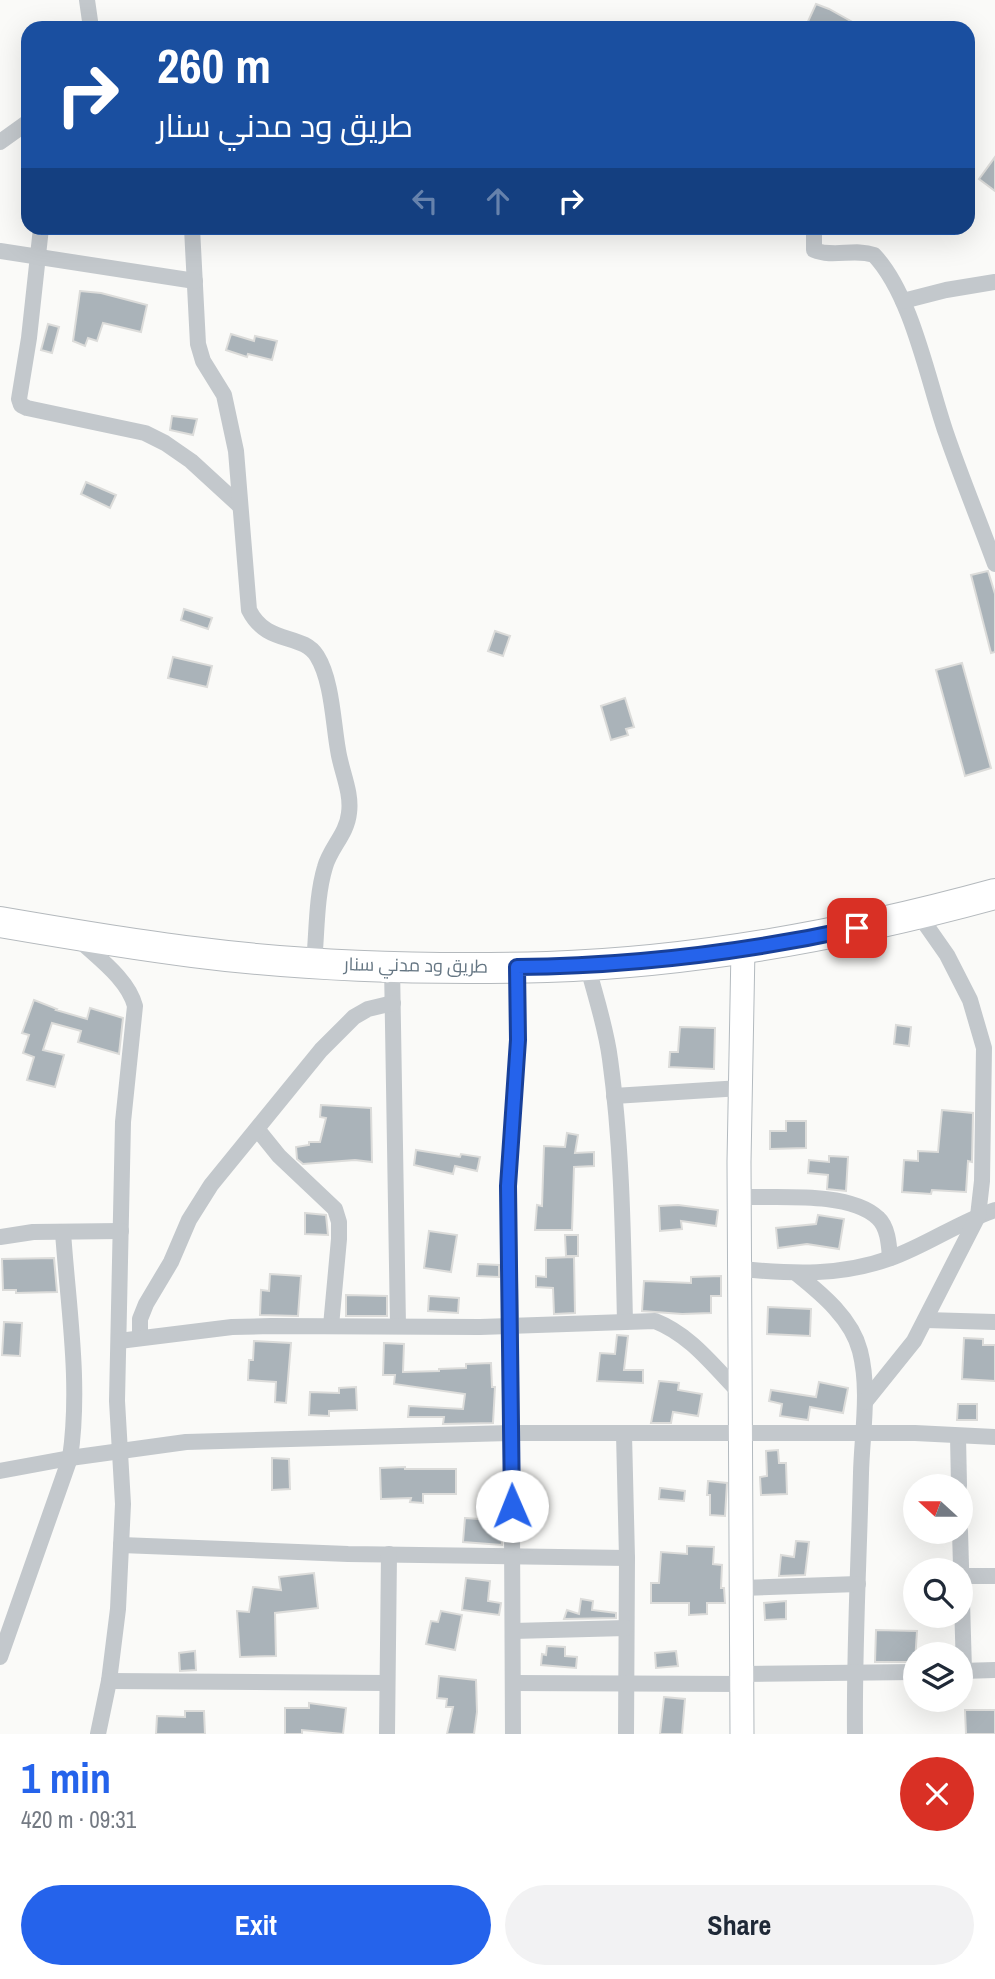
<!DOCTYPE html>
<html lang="en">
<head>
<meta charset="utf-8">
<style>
	:root { --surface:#fff; --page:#f2f2f3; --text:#1f2937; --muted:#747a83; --accent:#2563eb }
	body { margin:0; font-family:"Archivo Narrow",Cairo,sans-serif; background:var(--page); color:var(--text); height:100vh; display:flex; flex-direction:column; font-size:26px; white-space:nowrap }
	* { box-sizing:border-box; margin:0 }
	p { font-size:23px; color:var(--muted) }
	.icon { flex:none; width:38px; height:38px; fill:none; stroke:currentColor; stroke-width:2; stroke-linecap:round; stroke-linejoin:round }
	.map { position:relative; height:1734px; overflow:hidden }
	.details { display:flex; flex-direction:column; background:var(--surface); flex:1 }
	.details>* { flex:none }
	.hud { position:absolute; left:21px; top:21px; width:954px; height:214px; border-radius:21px; box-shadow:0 7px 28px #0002; background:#1a4fa0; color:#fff; overflow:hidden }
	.needle { width:46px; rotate:291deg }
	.controls { position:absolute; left:903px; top:1474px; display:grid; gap:14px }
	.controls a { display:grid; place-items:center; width:70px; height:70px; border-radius:50%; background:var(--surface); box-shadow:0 7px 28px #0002; font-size:35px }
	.pin { position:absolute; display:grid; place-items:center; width:60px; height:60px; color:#fff; margin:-30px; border-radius:14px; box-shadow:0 4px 10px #0006 }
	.me { position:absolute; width:77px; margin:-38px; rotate:359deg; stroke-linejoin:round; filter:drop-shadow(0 0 5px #0008) }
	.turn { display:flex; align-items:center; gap:24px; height:147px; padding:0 21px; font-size:32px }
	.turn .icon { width:91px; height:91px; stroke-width:2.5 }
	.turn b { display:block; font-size:49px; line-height:60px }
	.lanes { display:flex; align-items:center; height:66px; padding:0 21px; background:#0003; justify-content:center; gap:35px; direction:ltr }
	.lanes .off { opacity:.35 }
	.round { display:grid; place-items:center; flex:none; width:74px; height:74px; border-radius:37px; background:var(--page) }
	.overview { display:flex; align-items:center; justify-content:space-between; height:119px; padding:0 21px }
	h1 { font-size:42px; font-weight:800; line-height:52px; color:var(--accent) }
	.cta { display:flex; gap:14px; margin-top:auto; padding:14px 21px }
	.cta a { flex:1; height:80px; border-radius:42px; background:var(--accent); color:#fff; font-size:28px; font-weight:800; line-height:80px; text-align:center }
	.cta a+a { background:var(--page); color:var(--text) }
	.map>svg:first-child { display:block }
</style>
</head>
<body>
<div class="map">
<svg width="995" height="1734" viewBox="0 0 995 1734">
	<rect width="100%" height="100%" fill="#fafaf8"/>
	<!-- building -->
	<g fill="#aab3b9" stroke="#dcdcda" stroke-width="2">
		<polygon points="816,4 829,9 863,28 805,28"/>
		<polygon points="995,157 995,191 979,179"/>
		<polygon points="80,291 101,293 147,305 141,332 103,323 97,341 88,338 85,346 73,341"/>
		<polygon points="48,324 59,327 52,353 41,350"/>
		<polygon points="231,334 254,341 255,336 277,341 272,360 248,354 247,357 226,350"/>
		<polygon points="172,416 197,419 193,435 170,430"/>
		<polygon points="86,482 116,495 110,508 81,494"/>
		<polygon points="988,571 995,594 995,652 991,653 971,575"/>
		<polygon points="184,609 212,618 208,629 181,620"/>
		<polygon points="495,631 510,636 503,656 488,651"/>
		<polygon points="173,657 212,666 207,687 168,678"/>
		<polygon points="962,663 991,768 965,776 936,670"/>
		<polygon points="625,698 634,727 626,729 628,735 611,740 601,706"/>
		<polygon points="34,1000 57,1009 56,1010 87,1019 90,1008 123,1018 119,1054 78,1042 81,1031 52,1023 43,1050 64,1055 55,1087 27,1080 34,1057 23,1053 29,1035 22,1033"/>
		<polygon points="896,1025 911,1027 909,1046 894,1044"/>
		<polygon points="680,1027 715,1028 714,1069 669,1067 670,1052 678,1052"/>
		<polygon points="321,1105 371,1108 372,1162 355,1160 303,1164 297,1159 296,1147 309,1145 309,1142 320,1142 326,1118 320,1117"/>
		<polygon points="942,1110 973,1113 972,1162 968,1161 966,1192 932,1190 931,1194 902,1192 904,1160 918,1161 918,1151 938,1152"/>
		<polygon points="786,1121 806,1121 806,1148 770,1149 770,1131 786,1131"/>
		<polygon points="567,1133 578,1135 575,1153 594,1152 594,1166 574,1167 572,1230 535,1230 537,1205 542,1206 544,1146 565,1147"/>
		<polygon points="416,1150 460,1157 461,1154 480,1157 477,1171 455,1166 453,1174 414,1165"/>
		<polygon points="829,1156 848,1157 846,1191 827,1189 828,1175 808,1173 809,1160 829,1162"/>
		<polygon points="678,1205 718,1210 716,1226 681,1221 682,1229 660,1231 659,1206"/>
		<polygon points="305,1213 326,1215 328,1235 305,1234"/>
		<polygon points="818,1215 844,1219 839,1249 807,1244 778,1248 776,1228 816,1224"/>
		<polygon points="429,1231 457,1235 451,1272 424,1268"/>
		<polygon points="565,1235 578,1235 578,1256 566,1256"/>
		<polygon points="574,1257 575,1313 554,1314 553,1288 536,1287 536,1276 546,1277 546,1258"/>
		<polygon points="54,1258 57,1292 16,1293 16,1290 3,1290 2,1259"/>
		<polygon points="478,1264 499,1265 499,1277 477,1276"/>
		<polygon points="270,1274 301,1276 298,1316 260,1315 261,1290 269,1291"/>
		<polygon points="721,1276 721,1296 711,1296 711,1313 682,1314 642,1311 644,1281 691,1283 691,1277"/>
		<polygon points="346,1295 387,1296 387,1316 346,1316"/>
		<polygon points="429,1296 459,1298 458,1313 428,1311"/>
		<polygon points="768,1307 811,1309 810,1336 767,1334"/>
		<polygon points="4,1322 22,1323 20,1356 2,1355"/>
		<polygon points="617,1335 628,1336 624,1370 643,1370 643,1383 597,1381 600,1353 615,1354"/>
		<polygon points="964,1338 983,1339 983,1345 995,1345 995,1381 962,1379"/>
		<polygon points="254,1341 291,1343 286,1403 275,1402 276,1382 248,1380 249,1360 253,1360"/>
		<polygon points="384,1343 404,1344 403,1372 439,1371 439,1369 466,1368 466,1364 491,1363 492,1387 495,1387 493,1423 443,1424 444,1417 408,1417 409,1406 463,1409 465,1394 394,1384 395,1375 383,1375"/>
		<polygon points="659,1381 679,1383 678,1390 702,1394 698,1416 673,1412 671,1423 651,1423"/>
		<polygon points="819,1382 848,1388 843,1413 810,1407 808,1420 780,1416 782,1404 769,1401 771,1390 816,1397"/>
		<polygon points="356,1387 357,1410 329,1411 329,1416 309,1415 310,1392 339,1393 339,1388"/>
		<polygon points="958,1404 977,1404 977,1420 957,1420"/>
		<polygon points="778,1450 779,1463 786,1463 787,1494 761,1495 760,1477 767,1476 766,1451"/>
		<polygon points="272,1458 289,1459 290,1489 272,1490"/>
		<polygon points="405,1467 405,1469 456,1469 456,1494 423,1494 423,1503 410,1502 411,1498 381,1499 380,1468"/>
		<polygon points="708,1481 727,1483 725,1516 710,1515 710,1495 707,1495"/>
		<polygon points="660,1488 685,1491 684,1501 659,1499"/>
		<polygon points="465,1518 494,1520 494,1528 501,1529 502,1545 463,1542"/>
		<polygon points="796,1541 809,1542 805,1575 779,1576 781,1555 794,1557"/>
		<polygon points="687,1546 714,1547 713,1564 722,1565 721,1588 724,1588 725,1603 707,1603 707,1614 689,1615 689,1603 651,1603 651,1583 659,1583 661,1552 687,1554"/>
		<polygon points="314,1573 318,1608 275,1613 276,1656 240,1657 237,1611 249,1612 253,1587 281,1590 279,1577"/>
		<polygon points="466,1578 490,1581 488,1601 501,1603 499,1615 462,1610"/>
		<polygon points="581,1599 593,1601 592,1610 616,1613 616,1618 564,1619 567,1610 579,1614"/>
		<polygon points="786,1601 786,1619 765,1620 764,1603"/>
		<polygon points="441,1611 462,1615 455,1650 426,1644 431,1621 438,1622"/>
		<polygon points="876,1630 917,1631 915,1662 875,1662"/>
		<polygon points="547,1646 565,1647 565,1656 577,1657 576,1668 541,1665 542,1654 546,1655"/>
		<polygon points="195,1651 196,1670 180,1671 179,1653"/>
		<polygon points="676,1651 678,1666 656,1668 655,1653"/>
		<polygon points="439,1676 476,1680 477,1712 474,1734 447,1734 453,1707 446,1707 447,1699 437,1698"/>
		<polygon points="664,1697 685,1699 682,1734 660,1734"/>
		<polygon points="309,1703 346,1708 343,1734 302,1730 302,1734 285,1734 285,1708 309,1708"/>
		<polygon points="965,1710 995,1710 995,1734 966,1734"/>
		<polygon points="185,1711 204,1711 205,1734 156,1734 157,1716 185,1717"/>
	</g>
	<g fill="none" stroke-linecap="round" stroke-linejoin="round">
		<!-- secondary casing -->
		<g stroke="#b3babf" stroke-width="25">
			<polyline id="secondary" points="742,1734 739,1162 743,949"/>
		</g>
		<!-- highway casing -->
		<g stroke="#b4b9bd" stroke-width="32">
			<path id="highway" d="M0,922c64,11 129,22 193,30 117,15 237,18 354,15 152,-5 302,-33 448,-73"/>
		</g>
		<!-- street -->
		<g stroke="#c3c8cc" stroke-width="16">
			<polyline points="87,0 91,28"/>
			<polyline points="0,142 28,122"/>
			<polyline points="41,228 29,338 19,399 21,405 27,408 145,433 165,443 191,461 240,506"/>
			<path d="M192,228l6,116 5,17 21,34 12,56 13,159c18,36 53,22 68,46 15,24 16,66 21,94 3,21 14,42 11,63 -2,21 -19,35 -24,54 -9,30 -8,65 -11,96"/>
			<path d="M814,228v22c19,8 41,-2 60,5 38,40 54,126 72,178 15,44 33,87 49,131"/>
			<polyline points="0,251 195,281"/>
			<polyline points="903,301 946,290 995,282"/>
			<path d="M78,939c20,19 50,40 57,67l-12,116 -6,279 6,103 -5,105 -9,72 -11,53"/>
			<path d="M587,964c8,31 19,63 23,95 12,87 13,175 15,263"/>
			<polyline points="392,966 398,1326"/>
			<polyline points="614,1096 741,1088"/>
			<polyline points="258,1130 279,1156 335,1209 339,1222 339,1239 331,1326"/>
			<path d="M740,1197c37,1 110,-6 138,21 10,9 11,27 12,40"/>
			<polyline points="0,1237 33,1232 121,1231"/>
			<path d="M741,1269c53,5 100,7 150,-11 36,-13 68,-36 104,-48"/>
			<path d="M797,1274c25,20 55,45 63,77 10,39 2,83 1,122 -2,87 -7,174 -6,261"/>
			<polyline points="926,1320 995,1322"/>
			<polyline points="140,1338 140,1319 146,1304 171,1262 189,1220 211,1185 321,1050 354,1017 368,1009 393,1003"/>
			<path d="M119,1341l113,-14 39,-1 209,1 175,-6c36,14 59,46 85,72"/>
			<polyline points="865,1402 914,1341 978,1216 982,1181 984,1048 970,1000 947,955 919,915"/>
			<polyline points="624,1434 627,1558 626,1734"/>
			<polyline points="958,1436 959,1486"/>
			<polyline points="0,1471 70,1458 186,1442 510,1433 915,1433 995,1437"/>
			<polyline points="960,1531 964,1671"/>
			<polyline points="121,1545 348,1554 627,1558"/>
			<polyline points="961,1576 995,1576"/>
			<polyline points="742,1588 858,1584"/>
			<polyline points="513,1631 626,1628"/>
			<path d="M0,1657l70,-199c11,-74 -2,-152 -7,-226"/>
			<polyline points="961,1671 995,1670"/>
			<polyline points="742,1674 915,1672"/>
			<polyline points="109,1681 387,1683"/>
			<polyline points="514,1683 742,1684"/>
			<polyline points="387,1734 389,1554"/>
			<polyline points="513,1734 511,1326 508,1186 518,1040 517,967"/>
		</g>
		<!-- secondary -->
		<use href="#secondary" stroke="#fff" stroke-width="23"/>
		<!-- highway -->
		<use href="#highway" stroke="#fff" stroke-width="30"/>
	</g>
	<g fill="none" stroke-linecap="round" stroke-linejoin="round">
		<!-- route casing -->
		<g stroke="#184099" stroke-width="18">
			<path id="route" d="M512,1506l-4,-320 10,-146 -1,-73c114,-1 229,-15 340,-39"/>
		</g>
		<!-- route -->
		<use href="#route" stroke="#2563eb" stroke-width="12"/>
	</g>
	<g text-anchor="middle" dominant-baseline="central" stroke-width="7" stroke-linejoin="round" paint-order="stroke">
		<!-- street labels -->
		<g font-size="18" fill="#657683" stroke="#fff">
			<text transform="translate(416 965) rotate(1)">طريق ود مدني سنار</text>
		</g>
	</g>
</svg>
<div class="controls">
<a><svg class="needle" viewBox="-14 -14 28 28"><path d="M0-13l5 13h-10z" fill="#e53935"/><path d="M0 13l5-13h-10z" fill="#747a83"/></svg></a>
<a><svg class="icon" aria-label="search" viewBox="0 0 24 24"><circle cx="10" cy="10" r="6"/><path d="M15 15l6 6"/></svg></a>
<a><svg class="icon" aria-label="layers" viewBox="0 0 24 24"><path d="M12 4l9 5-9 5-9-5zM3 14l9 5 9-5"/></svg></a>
</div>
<div class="pin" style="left:857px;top:928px;background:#d93025"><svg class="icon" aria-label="arrive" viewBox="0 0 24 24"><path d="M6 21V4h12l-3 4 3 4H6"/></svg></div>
<svg class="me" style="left:512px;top:1506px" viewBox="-20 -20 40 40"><circle r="19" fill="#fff"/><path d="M0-13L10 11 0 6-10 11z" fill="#2563eb"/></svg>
<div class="hud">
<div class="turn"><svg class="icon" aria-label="right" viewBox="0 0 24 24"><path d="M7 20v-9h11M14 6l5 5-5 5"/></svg><div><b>260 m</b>طريق ود مدني سنار</div></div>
<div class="lanes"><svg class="icon off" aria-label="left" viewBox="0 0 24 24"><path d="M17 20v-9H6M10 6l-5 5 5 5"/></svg><svg class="icon off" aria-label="ahead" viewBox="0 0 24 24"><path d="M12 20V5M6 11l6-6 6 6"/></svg><svg class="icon" aria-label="right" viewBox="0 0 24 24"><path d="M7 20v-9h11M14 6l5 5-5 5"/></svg></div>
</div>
</div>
<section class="details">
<div class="overview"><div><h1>1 min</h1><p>420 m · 09:31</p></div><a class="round" style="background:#d93025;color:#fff"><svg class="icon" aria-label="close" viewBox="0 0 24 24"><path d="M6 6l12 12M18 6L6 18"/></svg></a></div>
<div class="cta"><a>Exit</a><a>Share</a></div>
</section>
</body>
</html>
